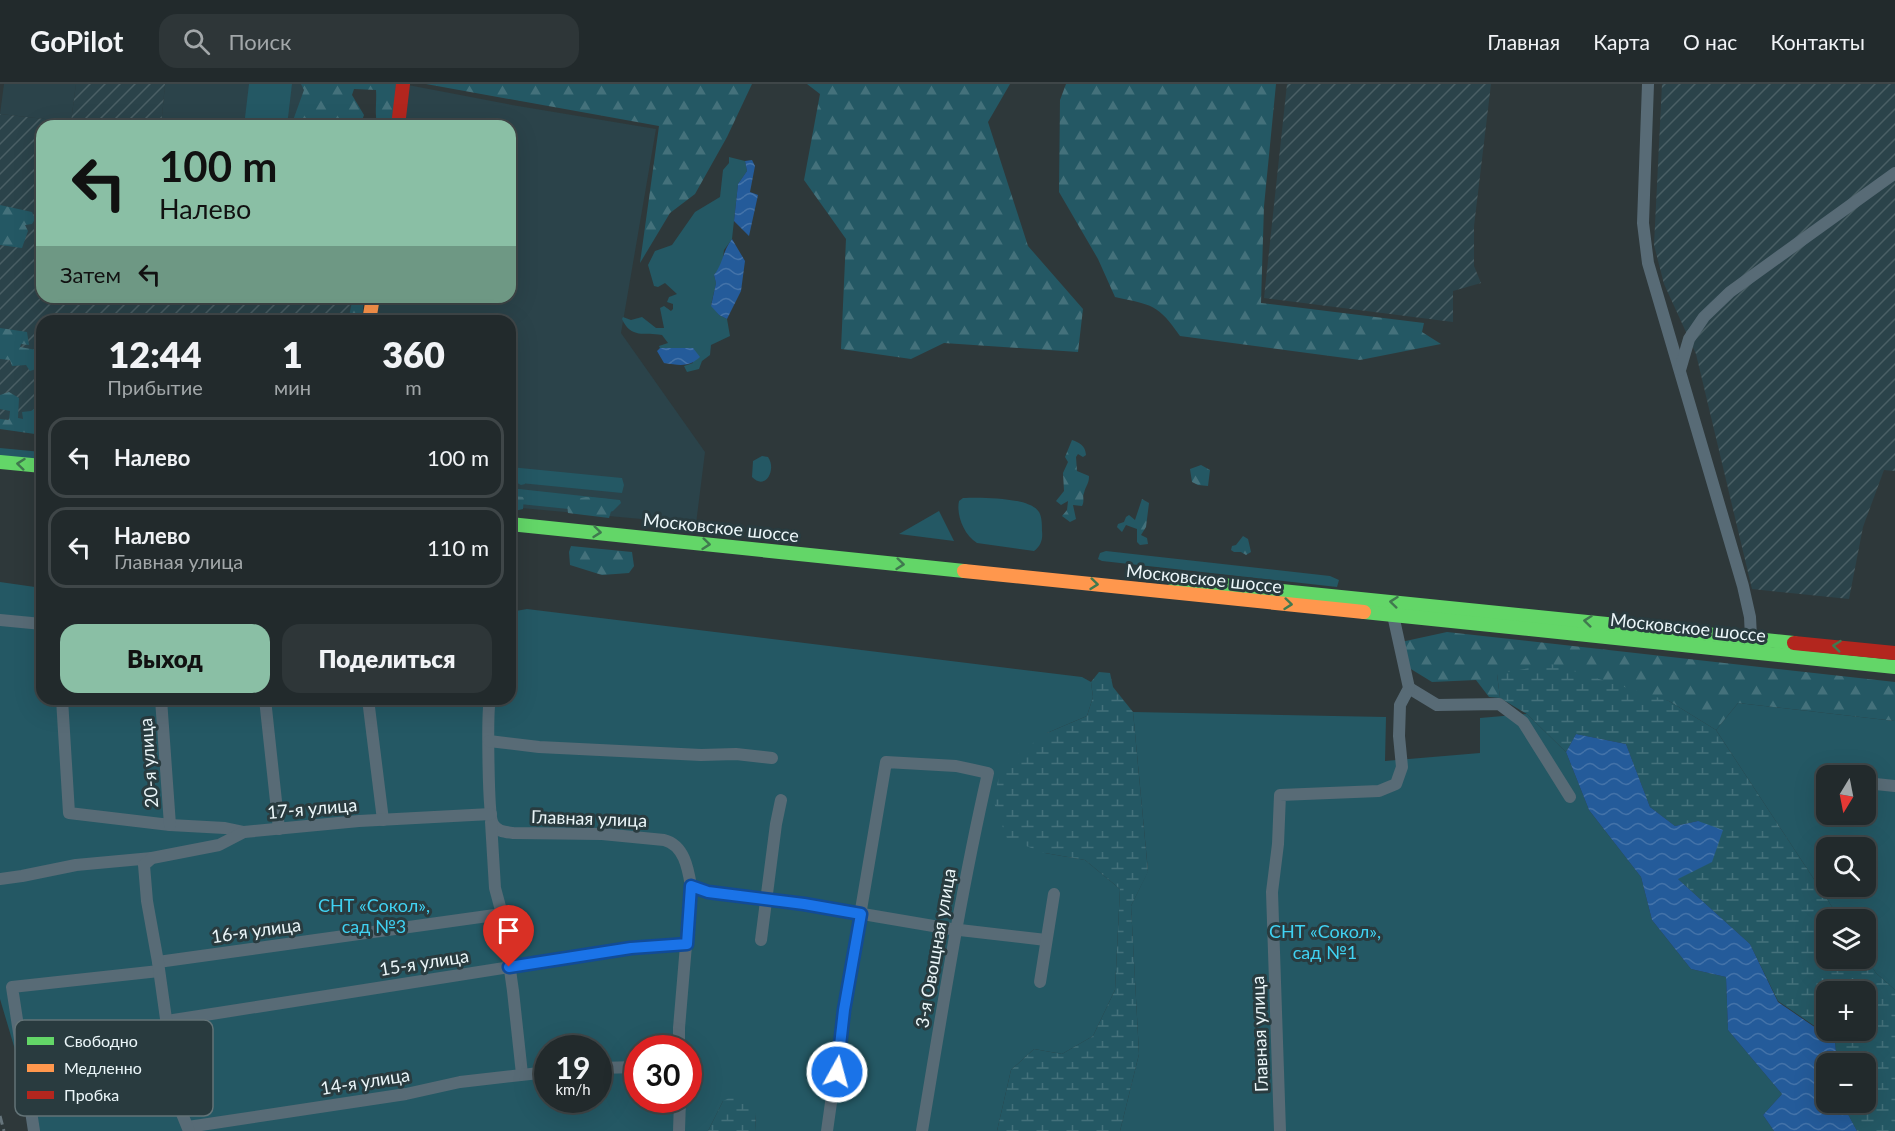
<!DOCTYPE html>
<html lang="ru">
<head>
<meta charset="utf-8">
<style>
	:root { --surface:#222a2c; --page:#2e3638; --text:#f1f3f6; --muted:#a2a7a9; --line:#3f4648; --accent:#8abfa5 }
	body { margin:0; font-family:Lato,sans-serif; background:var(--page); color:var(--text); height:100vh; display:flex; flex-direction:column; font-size:22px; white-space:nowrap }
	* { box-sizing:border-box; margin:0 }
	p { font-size:20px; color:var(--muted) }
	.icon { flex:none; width:33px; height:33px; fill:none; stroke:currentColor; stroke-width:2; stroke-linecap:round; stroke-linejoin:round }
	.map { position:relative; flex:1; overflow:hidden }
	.sheet { position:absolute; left:36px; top:231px; width:480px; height:390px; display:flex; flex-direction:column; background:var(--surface); border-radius:18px; box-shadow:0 6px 24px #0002,0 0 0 2px var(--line) }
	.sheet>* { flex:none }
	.banner { position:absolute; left:36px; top:36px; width:480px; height:183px; border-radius:18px; box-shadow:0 6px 24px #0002,0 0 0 2px var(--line); background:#8abfa5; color:#111; overflow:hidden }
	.needle { width:39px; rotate:190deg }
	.tools { position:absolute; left:1816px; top:681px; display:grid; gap:12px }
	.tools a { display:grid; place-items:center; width:60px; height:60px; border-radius:12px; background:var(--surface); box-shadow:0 6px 24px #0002,0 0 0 2px var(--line); font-size:30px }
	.speed { position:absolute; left:534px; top:951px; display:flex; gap:12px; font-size:30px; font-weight:700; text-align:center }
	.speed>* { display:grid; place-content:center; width:78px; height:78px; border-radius:50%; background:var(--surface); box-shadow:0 6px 24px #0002,0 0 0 2px var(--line); line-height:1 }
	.speed small { font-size:15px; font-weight:400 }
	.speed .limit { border:9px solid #d22; background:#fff; color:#111 }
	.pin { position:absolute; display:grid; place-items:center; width:51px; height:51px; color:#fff; margin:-62px -26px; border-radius:50% 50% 50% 0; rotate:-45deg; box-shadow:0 0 6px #0007 }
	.pin .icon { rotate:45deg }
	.me { position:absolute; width:66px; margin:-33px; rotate:7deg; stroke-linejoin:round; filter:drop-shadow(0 0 4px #0008) }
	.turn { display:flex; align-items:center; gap:21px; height:126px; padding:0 24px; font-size:27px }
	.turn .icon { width:78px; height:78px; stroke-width:2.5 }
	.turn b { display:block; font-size:42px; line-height:51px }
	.then { display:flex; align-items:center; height:57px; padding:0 24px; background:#0003; gap:12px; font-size:22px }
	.eta { display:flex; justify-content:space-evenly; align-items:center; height:102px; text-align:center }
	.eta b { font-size:36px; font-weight:800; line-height:42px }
	.action { display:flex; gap:12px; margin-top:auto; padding:12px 24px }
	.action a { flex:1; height:69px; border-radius:18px; background:var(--accent); color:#111; font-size:24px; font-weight:800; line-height:69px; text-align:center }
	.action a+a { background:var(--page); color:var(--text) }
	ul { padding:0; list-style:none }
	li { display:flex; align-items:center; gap:18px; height:81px; margin:0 12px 9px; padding:0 12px; border:3px solid var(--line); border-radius:18px }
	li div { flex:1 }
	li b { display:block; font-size:22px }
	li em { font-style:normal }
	header { display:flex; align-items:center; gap:36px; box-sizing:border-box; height:84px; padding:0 30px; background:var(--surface); border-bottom:2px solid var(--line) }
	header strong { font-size:28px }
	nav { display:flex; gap:33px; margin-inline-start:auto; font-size:21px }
	.search { width:420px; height:54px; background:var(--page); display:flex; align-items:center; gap:15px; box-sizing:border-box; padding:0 21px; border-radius:18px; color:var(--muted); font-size:22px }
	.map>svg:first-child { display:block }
</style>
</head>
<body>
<header>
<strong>GoPilot</strong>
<div class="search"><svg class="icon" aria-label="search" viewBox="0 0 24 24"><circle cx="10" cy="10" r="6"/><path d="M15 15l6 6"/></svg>Поиск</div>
<nav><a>Главная</a><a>Карта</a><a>О нас</a><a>Контакты</a></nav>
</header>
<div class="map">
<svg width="1895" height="1047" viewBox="0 0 1895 1047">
	<defs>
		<pattern id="industrial-furrows" width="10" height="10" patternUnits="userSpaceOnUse" patternTransform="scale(1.5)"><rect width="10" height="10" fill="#2b434a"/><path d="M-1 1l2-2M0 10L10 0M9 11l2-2" fill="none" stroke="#4a5f65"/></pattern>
		<pattern id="forest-firs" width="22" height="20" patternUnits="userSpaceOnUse" patternTransform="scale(1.5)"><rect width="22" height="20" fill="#245864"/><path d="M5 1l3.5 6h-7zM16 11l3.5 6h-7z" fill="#44717b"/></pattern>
		<pattern id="wetland-marsh" width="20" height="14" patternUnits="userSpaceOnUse" patternTransform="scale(1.5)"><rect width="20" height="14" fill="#245864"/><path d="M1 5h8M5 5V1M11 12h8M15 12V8" fill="none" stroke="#44717b"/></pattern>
		<pattern id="water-waves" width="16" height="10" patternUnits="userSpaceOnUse" patternTransform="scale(1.5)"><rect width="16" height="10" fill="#245b9a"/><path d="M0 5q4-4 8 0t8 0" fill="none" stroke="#4473a9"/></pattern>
	</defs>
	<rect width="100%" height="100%" fill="#2e383a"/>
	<!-- built -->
	<g fill="#2b434a">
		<polygon points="4,0 76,0 71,38 0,30"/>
		<polygon points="165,0 327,0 324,42 161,42"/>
		<polygon points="408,1 512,21 656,45 621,249 705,368 696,440 510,423 510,237 376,237 379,213 510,213 510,42 404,42"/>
	</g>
	<!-- industrial -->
	<g fill="url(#industrial-furrows)">
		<polygon points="76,0 165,0 161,42 42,42 42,213 362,213 359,237 42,237 42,345 0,340 0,30 71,38"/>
		<polygon points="1287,0 1491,0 1474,142 1474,182 1481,199 1453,207 1453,238 1264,214"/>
		<polygon points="1662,0 1895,0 1895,387 1884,386 1863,443 1849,515 1752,505 1696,270 1664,200 1654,161"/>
	</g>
	<!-- green -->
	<g fill="#245864" fill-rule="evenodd">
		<polygon points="249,0 292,0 287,42 244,42"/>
		<path d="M729,73l16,4 2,10 -9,13 -6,55 -8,11 -2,15 -8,10 2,8 -5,22 8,10 8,4 3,17 -19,9 -1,10 -8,6 -3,8 -12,3 -3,-6 9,-3 -4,-14 -29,-1 -1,-2 9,-3 -6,-8c-18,-3 -31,4 -40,-16l1,-2 8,3 11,-3 14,11h8l-4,-20 4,-2 7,5 2,-2v-5l-6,-2 2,-5 8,-3 -12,-11 -7,4 -4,-1 -6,-21 7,-14 17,-6 23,-33 25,-15 3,-27 6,-7z"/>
		<polygon points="0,364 42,368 42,376 0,372"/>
		<path d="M762,372l6,1c9,13 -3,34 -16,20l1,-16z"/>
		<polygon points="510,383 622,394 624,401 622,409 510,398"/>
		<polygon points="510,404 620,416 621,419 613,427 607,429 510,419"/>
		<path d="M963,414c16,-1 67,-1 76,14 3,5 3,13 3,19 1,8 -1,15 -8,20l-57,-8c-13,-8 -21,-28 -18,-42z"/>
		<polygon points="939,427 954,457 899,450"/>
		<polygon points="1106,467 1330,492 1339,496 1337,503 1102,477 1098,475 1100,469"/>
		<path d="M0,498l42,6v111h468v-87l17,-3 555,68 9,5 2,15 -6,19 -40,17 -2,120 40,7 35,29 -5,101 -22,46 -31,18 -28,-5 -23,21 -14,61h-242l1,-17 -33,-13 -15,30h-673l-8,-41 -27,-91zM548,964h50v52h-50zM638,964h50v52h-50z"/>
		<path d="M1738,619l157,18v269l-19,-17 -10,-15v-38l-26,-1 -124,-189zM1827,692h39v38h-39zM1827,764h39v38h-39z"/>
		<polygon points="1133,628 1386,633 1385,677 1480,669 1480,634 1527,630 1566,668 1589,726 1641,793 1652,836 1691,885 1726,893 1728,946 1782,1010 1763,1031 1774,1047 1120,1047 1139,970 1131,822 1148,787"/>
	</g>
	<!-- forest -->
	<g fill="url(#forest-firs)">
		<path d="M301,0h95l-1,42h-17c-4,-11 -1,-24 -2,-36l-22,-1 -2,6 12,20 -4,11h-13l-4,-2v2h-52l13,-36z"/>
		<polygon points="426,0 752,0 727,53 695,110 670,129 640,179 659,42"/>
		<polygon points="807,0 1010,0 988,38 1028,162 1083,225 1078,268 944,259 911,275 841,265 846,155 804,96 820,10"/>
		<path d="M1066,0h210l-12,122 -3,97 163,20 -2,9 19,12 -81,16 -180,-24c-22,-32 -28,-31 -65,-39l-17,-38 -39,-67 1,-92z"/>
		<polygon points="0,121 32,128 35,135 32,140 25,141 28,147 22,164 0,161"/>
		<polygon points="353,213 364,213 362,237 348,237"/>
		<polygon points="0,244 27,248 29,261 21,260 20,263 42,267 42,283 30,287 26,281 12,282 10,276 0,275"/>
		<polygon points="9,308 19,314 18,334 23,335 22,328 31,327 42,320 42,351 0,345 0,335 9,336 10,327 0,325 0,311"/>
		<path d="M1072,356c8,3 13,5 14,15l-3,2 -5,-3 -2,3 1,14 12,5c0,8 -3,9 -5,17 -2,4 1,7 -2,13l-9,-1 3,14 -6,3 -8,-6 5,-6 1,-9 -7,4 -5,-4 8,-10 -1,-18 5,-11 -3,-5z"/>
		<polygon points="1201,381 1210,386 1208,402 1198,401 1192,398 1190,385"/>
		<polygon points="510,387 523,390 525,400 521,401 510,395"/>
		<polygon points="510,412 524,413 523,425 510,428"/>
		<polygon points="586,413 608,415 612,424 609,434 568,429 567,420 571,416"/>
		<polygon points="1142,415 1149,419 1146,443 1141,451 1147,454 1148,460 1140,461 1137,458 1137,445 1126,441 1122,448 1117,443 1118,440 1124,438 1126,433 1129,431 1135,436"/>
		<polygon points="1243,452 1248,455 1251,468 1246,471 1241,468 1234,468 1231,466 1232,462 1236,461"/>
		<polygon points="571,462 632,468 634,482 629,489 602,491 570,481 569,468"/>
		<polygon points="1447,548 1895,598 1895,637 1738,619 1716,646 1669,617 1497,590 1500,614 1489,613 1476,596 1432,598 1406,582 1401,558"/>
	</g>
	<!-- wetland -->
	<g fill="url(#wetland-marsh)" fill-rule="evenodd">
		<path d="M1551,580l118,37 47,29 124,189 -13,1v38h39l10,15 19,17v141h-38l-15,-28 24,-1v-38l-29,-1 -2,-23 -57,-39 -28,-57 -72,-65 20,-58 -23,5 -25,-19 -24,-63 -50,-10 -10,18 -39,-38 -27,-16 -3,-24zM1827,908h39v38h-39z"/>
		<polygon points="1099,588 1110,589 1113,603 1133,628 1148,788 1131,822 1139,970 1120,1047 997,1047 1011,986 1034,965 1062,970 1093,952 1115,906 1120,805 1085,776 1045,769 1007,755 993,716 1002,682 1047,649 1087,632 1093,613 1091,598"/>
		<polygon points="738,1010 749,1011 756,1030 755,1047 708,1047 723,1017"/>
	</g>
	<!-- water -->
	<g fill="url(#water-waves)">
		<polygon points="752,76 755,82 750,108 758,111 749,152 734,137 738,100 747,87 745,77"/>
		<path d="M732,155l13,22 -4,30 -14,28 -8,-4 -8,-9 5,-23 -2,-8c10,-13 8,-23 18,-36z"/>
		<path d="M660,264h33l7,9c-12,11 -21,8 -36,6l-7,-12z"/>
		<polygon points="1576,650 1626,660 1650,723 1675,742 1698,737 1723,746 1712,778 1678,795 1750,860 1778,918 1835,957 1837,979 1827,980 1827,1018 1842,1019 1857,1047 1774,1047 1763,1031 1782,1010 1728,946 1726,893 1691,885 1652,836 1641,793 1589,726 1566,668"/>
	</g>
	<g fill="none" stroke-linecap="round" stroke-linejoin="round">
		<!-- street -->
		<g stroke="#586b76" stroke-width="12">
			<polyline points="1648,0 1643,139 1648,179 1743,502 1750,533 1751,553"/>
			<polyline points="1680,286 1689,255 1704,233 1730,208 1895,89"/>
			<polyline points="0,536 42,540"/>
			<polyline points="1409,604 1437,621 1499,620 1523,638 1570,713"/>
			<polyline points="62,615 69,729 170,741 225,744 244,748"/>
			<polyline points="161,615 170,741"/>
			<polyline points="265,615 279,745"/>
			<polyline points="368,615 383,736"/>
			<path d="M490,615c-3,13 -2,117 3,125 4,8 13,8 20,9l89,1 62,6c20,5 24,28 27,46l-12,142v20"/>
			<polyline points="489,657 539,663 701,671 736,670 772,674"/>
			<polyline points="1866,699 1895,702"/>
			<polyline points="1826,705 1827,705"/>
			<polyline points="491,738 495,804 502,830 513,907 522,990"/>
			<polyline points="0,795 22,792 76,781 152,774"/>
			<polyline points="691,802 708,808 804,820 951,845 1046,856"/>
			<polyline points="761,856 776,740 781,716"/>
			<polyline points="158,878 502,830"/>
			<polyline points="1040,898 1054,810"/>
			<polyline points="167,937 631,864 687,860"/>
			<polyline points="598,984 638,983"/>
			<polyline points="188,1043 406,1010 460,998 548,988"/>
			<polyline points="34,1047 12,903 159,887"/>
			<polyline points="189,1047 178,1020 158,878 147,817 144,781 152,774 219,761 244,748 359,737 491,730"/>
			<polyline points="679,1047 680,1016"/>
			<path d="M827,1047l17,-121 42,-248 70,4 32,7c-27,118 -46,238 -66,358"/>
			<polyline points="1280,1047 1272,808 1278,760 1280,711 1379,707 1396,700 1402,683 1399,652 1400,621 1409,604 1393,531"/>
		</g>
		<!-- fast -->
		<g stroke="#63d668" stroke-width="14">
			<polyline points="0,378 42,382"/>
			<polyline points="510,440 964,487"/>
			<polyline points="1174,496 1794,559"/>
			<polyline points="1364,528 1895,583"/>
		</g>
		<!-- slow -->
		<g stroke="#ff974d" stroke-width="14">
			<polyline points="369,237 373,213"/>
			<polyline points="964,487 1364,528"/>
		</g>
		<!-- jam -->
		<g stroke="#b3261e" stroke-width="14">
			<polyline points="398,42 403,0"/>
			<polyline points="1794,559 1895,569"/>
		</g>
		<!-- rail -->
		<polyline stroke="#66747b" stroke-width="3" stroke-dasharray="9 4.5" stroke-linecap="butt" points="0,1032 4,1047"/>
	</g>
	<!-- one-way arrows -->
	<defs><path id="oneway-chevron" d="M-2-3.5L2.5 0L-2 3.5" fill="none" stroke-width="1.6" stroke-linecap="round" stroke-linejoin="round" transform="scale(1.5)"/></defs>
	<g stroke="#40794f">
		<use href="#oneway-chevron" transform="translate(21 380) rotate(-174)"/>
		<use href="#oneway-chevron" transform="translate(597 448) rotate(6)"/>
		<use href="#oneway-chevron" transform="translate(706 460) rotate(6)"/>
		<use href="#oneway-chevron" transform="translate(900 480) rotate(6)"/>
		<use href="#oneway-chevron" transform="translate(1094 500) rotate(6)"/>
		<use href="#oneway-chevron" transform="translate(1394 518) rotate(-174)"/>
		<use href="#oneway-chevron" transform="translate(1288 520) rotate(6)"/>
		<use href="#oneway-chevron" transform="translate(1588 537) rotate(-174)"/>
		<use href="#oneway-chevron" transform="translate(1837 562) rotate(-174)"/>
	</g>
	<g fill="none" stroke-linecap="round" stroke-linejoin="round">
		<!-- route casing -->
		<g stroke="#114b97" stroke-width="15">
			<polyline id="route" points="509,883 631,864 687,860 691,802 708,808 804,820 861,830 844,926 837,988"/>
		</g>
		<!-- route -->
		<use href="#route" stroke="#1a73e8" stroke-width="10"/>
	</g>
	<g text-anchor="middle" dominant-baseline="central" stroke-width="6" stroke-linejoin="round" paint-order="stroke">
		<!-- street labels -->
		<g font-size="18" fill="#ebf6f9" stroke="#293b3f">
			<text transform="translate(721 443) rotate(6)">Московское шоссе</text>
			<text transform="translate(1204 494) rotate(6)">Московское шоссе</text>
			<text transform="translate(1688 543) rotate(6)">Московское шоссе</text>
			<text transform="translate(148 679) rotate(-94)">20-я улица</text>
			<text transform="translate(312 724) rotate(-5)">17-я улица</text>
			<text transform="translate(589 734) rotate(2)">Главная улица</text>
			<text transform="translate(256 846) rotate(-8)">16-я улица</text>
			<text transform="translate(935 864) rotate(-80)">3-я Овощная улица</text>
			<text transform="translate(424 878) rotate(-9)">15-я улица</text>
			<text transform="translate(1259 950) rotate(-92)">Главная улица</text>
			<text transform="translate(365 997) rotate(-9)">14-я улица</text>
		</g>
		<!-- park labels -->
		<g font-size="18" fill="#40d2f2" stroke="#293b3f">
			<text x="374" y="821">СНТ «Сокол»,<tspan x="374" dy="21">сад №3</tspan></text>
			<text x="1325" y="847">СНТ «Сокол»,<tspan x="1325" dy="21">сад №1</tspan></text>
		</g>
	</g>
	<!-- legend -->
	<rect x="15" y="936" width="198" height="96" rx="9" fill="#293b3f" stroke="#637377" stroke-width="1.5"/>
	<rect x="27" y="953" width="27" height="8" fill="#63d668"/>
	<rect x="27" y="980" width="27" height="8" fill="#ff974d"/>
	<rect x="27" y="1007" width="27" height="8" fill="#b3261e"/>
	<g font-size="16" fill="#ebf6f9">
		<text x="64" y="963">Свободно</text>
		<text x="64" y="990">Медленно</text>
		<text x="64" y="1017">Пробка</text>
	</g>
</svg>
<div class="tools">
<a><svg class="needle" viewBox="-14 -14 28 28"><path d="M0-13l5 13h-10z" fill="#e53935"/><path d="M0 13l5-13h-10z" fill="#a2a7a9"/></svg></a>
<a><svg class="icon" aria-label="search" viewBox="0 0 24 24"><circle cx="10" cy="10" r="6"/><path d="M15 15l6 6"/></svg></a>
<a><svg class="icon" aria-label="layers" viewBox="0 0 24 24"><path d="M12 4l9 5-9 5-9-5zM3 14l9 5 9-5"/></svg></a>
<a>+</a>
<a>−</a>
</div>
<div class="speed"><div>19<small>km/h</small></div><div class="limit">30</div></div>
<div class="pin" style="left:509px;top:883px;background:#d93025"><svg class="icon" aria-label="arrive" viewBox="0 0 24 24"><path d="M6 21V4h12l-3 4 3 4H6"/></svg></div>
<svg class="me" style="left:837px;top:988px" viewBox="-20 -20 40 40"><circle r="17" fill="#1a73e8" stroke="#fff" stroke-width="3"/><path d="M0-11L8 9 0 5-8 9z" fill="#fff"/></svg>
<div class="banner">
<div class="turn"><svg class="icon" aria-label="left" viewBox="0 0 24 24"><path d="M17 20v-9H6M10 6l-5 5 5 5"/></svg><div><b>100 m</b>Налево</div></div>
<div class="then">Затем<svg class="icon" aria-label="left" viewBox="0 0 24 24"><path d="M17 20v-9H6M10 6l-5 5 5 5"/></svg></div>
</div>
<section class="sheet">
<div class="eta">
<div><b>12:44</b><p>Прибытие</p></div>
<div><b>1</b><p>мин</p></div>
<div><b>360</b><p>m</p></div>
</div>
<ul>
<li><svg class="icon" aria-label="left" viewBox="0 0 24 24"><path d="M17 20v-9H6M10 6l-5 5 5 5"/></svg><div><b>Налево</b></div><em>100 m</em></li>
<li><svg class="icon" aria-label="left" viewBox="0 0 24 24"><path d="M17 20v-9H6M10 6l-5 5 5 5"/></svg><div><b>Налево</b><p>Главная улица</p></div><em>110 m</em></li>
</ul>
<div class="action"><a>Выход</a><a>Поделиться</a></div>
</section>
</div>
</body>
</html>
